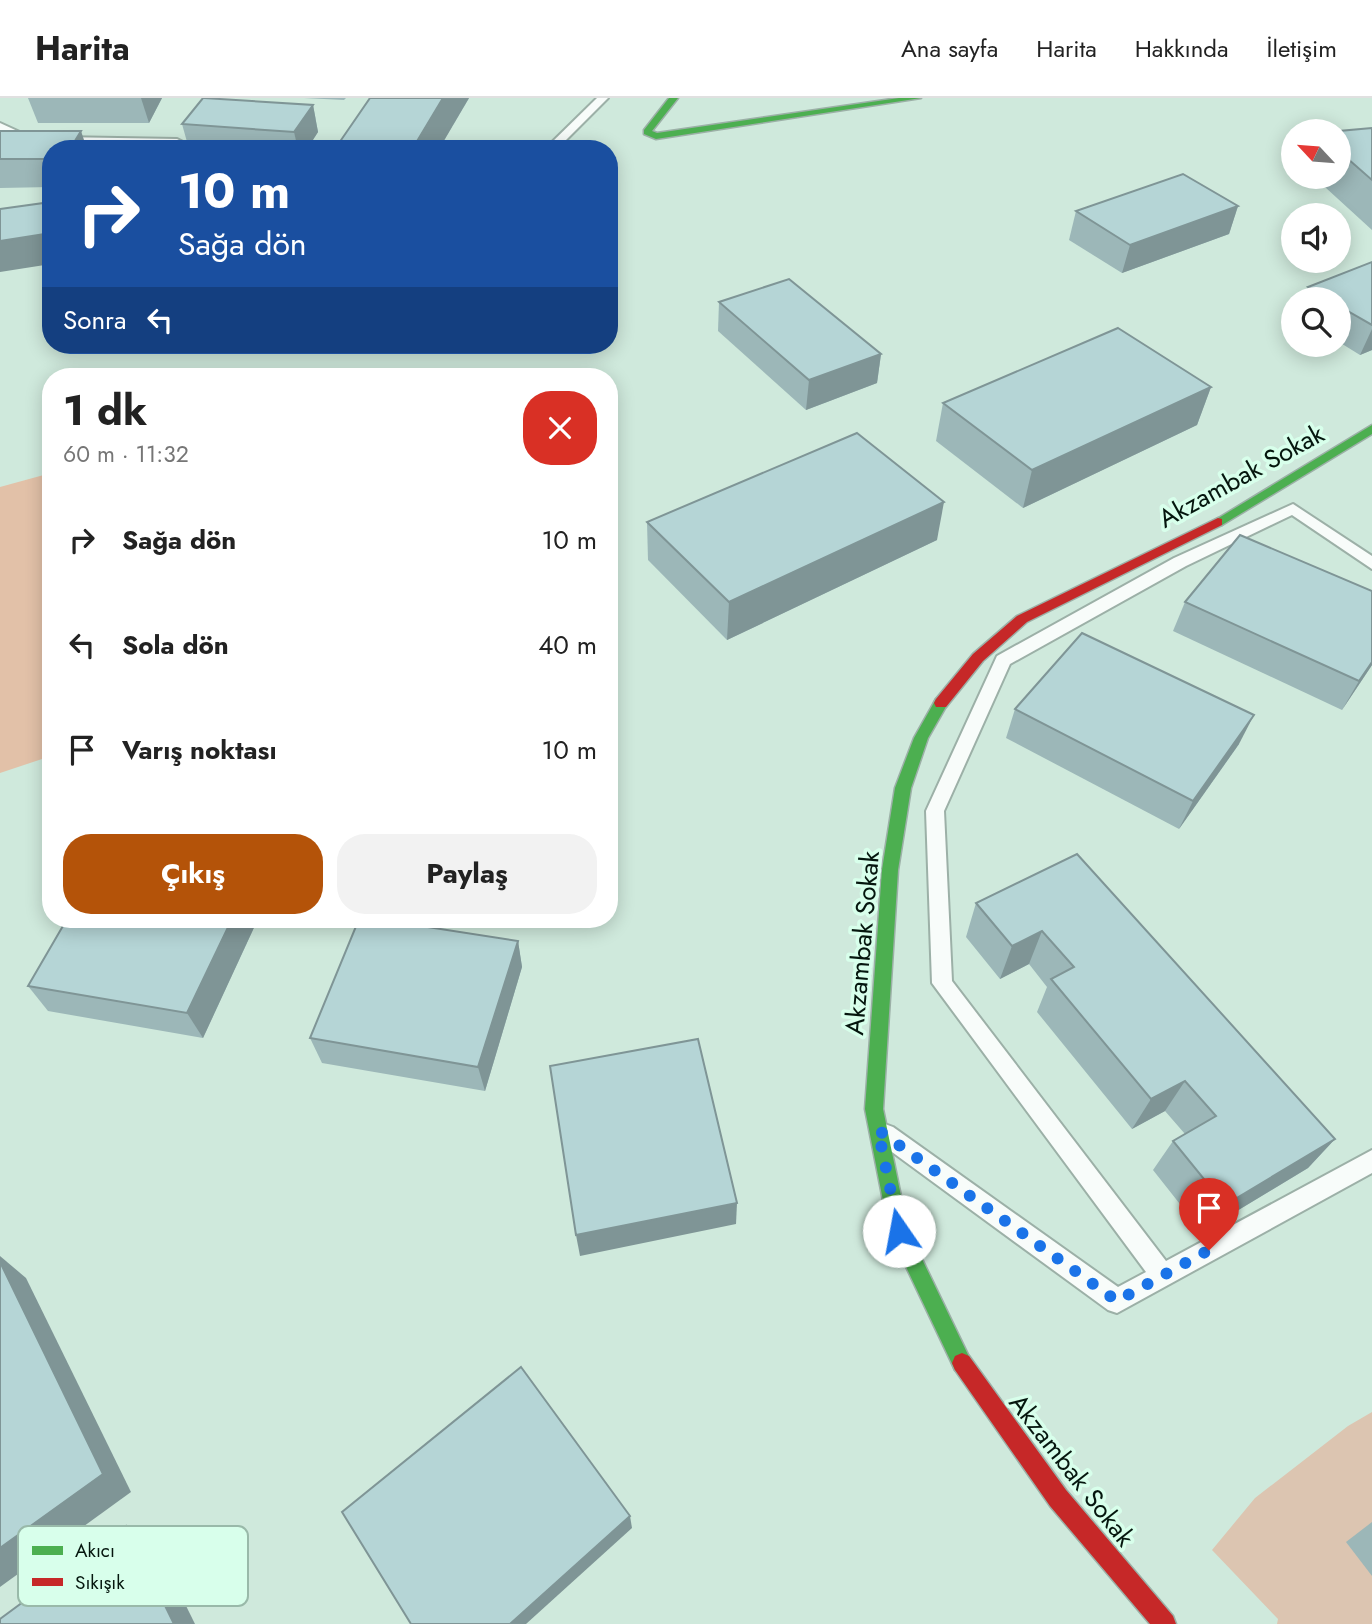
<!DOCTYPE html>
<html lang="tr">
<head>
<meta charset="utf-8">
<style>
	:root { --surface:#fff; --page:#f2f2f2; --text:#222; --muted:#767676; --line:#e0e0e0; --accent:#b45309 }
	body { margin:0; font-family:Jost,sans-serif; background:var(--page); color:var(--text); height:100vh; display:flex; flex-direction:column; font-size:26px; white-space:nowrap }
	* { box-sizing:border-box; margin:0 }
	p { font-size:23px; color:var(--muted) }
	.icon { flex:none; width:38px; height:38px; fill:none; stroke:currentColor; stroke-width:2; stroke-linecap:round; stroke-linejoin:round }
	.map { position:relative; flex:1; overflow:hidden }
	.side { position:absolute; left:42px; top:270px; width:576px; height:560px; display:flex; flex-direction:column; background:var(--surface); border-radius:28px; box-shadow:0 4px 18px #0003 }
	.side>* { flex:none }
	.guide { position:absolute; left:42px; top:42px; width:576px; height:214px; border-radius:28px; box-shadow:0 4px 18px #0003; background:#1a4fa0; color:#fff; overflow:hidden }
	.needle { width:46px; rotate:296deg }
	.controls { position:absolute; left:1281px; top:21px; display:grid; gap:14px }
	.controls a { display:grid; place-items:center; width:70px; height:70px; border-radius:50%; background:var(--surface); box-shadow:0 4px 18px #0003; font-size:35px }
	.pin { position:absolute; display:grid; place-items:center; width:60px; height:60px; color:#fff; margin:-72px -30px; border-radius:50% 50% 50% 0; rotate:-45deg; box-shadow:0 0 7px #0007 }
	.pin .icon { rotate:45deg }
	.me { position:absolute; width:77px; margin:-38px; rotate:348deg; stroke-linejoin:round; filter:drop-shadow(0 0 5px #0008) }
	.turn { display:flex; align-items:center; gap:24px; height:147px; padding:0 21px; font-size:32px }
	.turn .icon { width:91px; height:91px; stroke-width:2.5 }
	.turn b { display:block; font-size:49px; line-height:60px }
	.then { display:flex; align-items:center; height:66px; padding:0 21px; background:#0003; gap:14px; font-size:26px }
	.round { display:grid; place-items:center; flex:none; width:74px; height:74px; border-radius:28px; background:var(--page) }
	.headline { display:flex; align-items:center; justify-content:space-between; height:119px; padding:0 21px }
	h1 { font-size:42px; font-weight:700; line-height:52px }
	.primary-button { display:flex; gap:14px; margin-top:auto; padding:14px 21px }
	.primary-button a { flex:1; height:80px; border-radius:28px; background:var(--accent); color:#fff; font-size:28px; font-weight:700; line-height:80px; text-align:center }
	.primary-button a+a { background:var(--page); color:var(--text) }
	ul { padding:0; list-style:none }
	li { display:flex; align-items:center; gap:21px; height:105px; padding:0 21px }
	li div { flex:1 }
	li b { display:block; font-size:26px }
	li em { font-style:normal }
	header { display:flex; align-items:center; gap:42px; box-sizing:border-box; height:98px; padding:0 35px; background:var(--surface); border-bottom:2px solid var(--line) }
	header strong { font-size:33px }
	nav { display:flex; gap:38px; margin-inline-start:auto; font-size:24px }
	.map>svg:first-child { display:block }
</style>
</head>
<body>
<header>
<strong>Harita</strong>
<nav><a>Ana sayfa</a><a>Harita</a><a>Hakkında</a><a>İletişim</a></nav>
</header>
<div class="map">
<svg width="1372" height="1526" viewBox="0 0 1372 1526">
	<rect width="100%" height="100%" fill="#cfe9dc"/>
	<!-- green -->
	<polygon fill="#dcc5b1" points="1372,1314 1372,1526 1277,1526 1278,1521 1212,1452 1255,1400 1348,1328"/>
	<!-- forest -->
	<polygon fill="#e2c1a8" points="51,375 51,658 0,675 0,389"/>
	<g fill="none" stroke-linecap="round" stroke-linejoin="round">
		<!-- lane casing -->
		<g stroke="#9cb0a7" stroke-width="4">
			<g id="lane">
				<polygon points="597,0 608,0 557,51 545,51"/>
				<path d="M0,25l35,16c-12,8 -24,-1 -35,-8z"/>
				<polygon points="59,39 177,41 183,44 177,47 55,44 53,42"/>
				<polygon points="1293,406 1372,458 1372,471 1292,417 1186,468 1010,566 944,713 952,883 1166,1163 1372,1052 1372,1075 1117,1215 1108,1212 877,1043 874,1036 877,1029 885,1026 893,1029 1118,1189 1146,1174 932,885 926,713 997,558 1174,460"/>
			</g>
		</g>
		<!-- fast casing -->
		<g stroke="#9cb0a7" stroke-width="3">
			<g id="fast">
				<polygon points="669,0 678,0 652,33 657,35 899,0 921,0 656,41 644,36 644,32"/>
				<polygon points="1372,327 1372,336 1222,427 1214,427 1212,424"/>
				<polygon points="941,600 948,605 928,640 911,690 898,772 883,1011 908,1132 972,1265 969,1272 962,1275 955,1272 889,1133 865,1011 882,772 895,690 914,640 936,601"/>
			</g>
		</g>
		<!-- jam casing -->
		<g stroke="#9cb0a7" stroke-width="3">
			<g id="jam">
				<polygon points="1218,420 1222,421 1222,427 1027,524 983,563 946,609 936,609 934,605 936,601 973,556 1017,518"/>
				<polygon points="962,1255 969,1258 1066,1392 1173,1518 1176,1526 1150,1526 1050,1408 955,1272 952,1265 955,1258"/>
			</g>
		</g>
		<!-- lane -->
		<use href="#lane" fill="#f8fcfa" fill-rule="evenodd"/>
		<!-- fast -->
		<use href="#fast" fill="#4caf50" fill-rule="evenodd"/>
		<!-- jam -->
		<use href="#jam" fill="#c62828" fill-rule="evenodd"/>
	</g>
	<!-- wall -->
	<g fill="#9cb7b8">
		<polygon points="28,0 162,0 149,25 38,25"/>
		<polygon points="304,0 346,0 344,2"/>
		<polygon points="469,0 439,51 340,51 339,45"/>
		<polygon points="313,7 318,34 307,51 189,51 182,26"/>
		<polygon points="1372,30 1372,132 1314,79 1339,79 1339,33"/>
		<polygon points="0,33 51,51 51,89 0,90"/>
		<polygon points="1238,108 1229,136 1122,175 1069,142 1076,113"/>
		<polygon points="1372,164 1372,252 1360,257 1339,244 1339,201 1303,201 1308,189"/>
		<polygon points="719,204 881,256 877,285 806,312 718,233"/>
		<polygon points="1211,289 1197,327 1023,410 936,343 943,305"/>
		<polygon points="647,424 937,442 727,542 648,462"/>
		<polygon points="1185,504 1372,567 1342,612 1173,533"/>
		<polygon points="1015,611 1239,646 1179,731 1006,640"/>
		<polygon points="1077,756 1335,1041 1308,1070 1202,1134 1153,1072 1173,1043 1185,1036 1165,1013 1132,1031 1037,914 1047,889 1029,866 1000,881 966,839 976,805"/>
		<polygon points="67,821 256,821 257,823 203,940 48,913 28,888"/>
		<polygon points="518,843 522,869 485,993 322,965 310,940"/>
		<polygon points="1372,1424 1372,1478 1346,1444"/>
	</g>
	<!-- shaded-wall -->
	<g fill="#7f9596">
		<polygon points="141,0 162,0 149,25"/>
		<polygon points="443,0 469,0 439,51 413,51"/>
		<polygon points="313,7 318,34 307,51 298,51 294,34"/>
		<polygon points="81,33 87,51 70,51"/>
		<polygon points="1238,108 1229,136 1122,175 1130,147"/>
		<polygon points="51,135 51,166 0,174 0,143"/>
		<polygon points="1372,231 1372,252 1360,257"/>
		<polygon points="881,256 877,285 806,312 809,282"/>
		<polygon points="1211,289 1197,327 1023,410 1032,372"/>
		<polygon points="944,404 937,442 727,542 729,504"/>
		<polygon points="1372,564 1372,567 1342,612 1359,583"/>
		<polygon points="1254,617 1239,646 1179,731 1193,703"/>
		<polygon points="232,821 256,821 257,823 203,940 187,915"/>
		<polygon points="1042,833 1029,866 1000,881 1012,848"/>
		<polygon points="518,843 522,869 485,993 478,969"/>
		<polygon points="1185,983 1165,1013 1132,1031 1151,1001"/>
		<polygon points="1335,1041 1308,1070 1202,1134 1225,1107"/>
		<polygon points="737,1105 736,1126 580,1158 576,1137"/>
		<polygon points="0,1158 26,1180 131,1394 0,1489"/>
		<polygon points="630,1418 632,1430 526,1526 510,1526"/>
		<polygon points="126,1428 154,1443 195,1526 174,1526"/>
	</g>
	<!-- building -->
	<g fill="#b5d5d6" stroke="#7f9596" stroke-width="2">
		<polygon points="203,0 204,0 313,7 294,34 182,26"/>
		<polygon points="370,0 443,0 413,50 339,45"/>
		<polygon points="1372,30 1372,82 1339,53 1339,33"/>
		<polygon points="0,33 81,33 70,51 51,51 51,61 0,61"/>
		<polygon points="1183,76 1238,108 1130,147 1076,113"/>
		<polygon points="51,104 51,135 0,143 0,111"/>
		<polygon points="1372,164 1372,227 1339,208 1339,201 1328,201 1308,189"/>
		<polygon points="789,181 881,256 809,282 719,204"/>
		<polygon points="1118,230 1211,289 1032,372 943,305"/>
		<polygon points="857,335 944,404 729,504 647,424"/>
		<polygon points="1240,437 1372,493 1372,564 1359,583 1185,504"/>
		<polygon points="1082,535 1254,617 1193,703 1015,611"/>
		<polygon points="1077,756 1335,1041 1225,1107 1173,1043 1216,1018 1185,983 1151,1001 1051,881 1074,869 1042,833 1012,848 976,805"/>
		<polygon points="67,821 232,821 187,915 28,888"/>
		<polygon points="359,821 376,821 518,843 478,969 310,940"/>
		<polygon points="698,941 737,1105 576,1137 550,968"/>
		<polygon points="0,1164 103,1376 0,1450"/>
		<polygon points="521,1269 630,1418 510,1526 411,1526 342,1414"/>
		<polygon points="126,1428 174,1526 0,1526 0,1521"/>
	</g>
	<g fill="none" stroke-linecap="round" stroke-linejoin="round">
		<!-- route -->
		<polyline stroke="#1a73e8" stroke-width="12" stroke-dasharray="0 21.6" points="899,1133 878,1032 1117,1203 1209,1152"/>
	</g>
	<g text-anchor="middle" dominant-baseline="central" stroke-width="7" stroke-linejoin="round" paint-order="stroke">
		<!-- street labels -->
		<g font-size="26" fill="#05160e" stroke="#d8ffeb">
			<text transform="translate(1241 378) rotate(-29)">Akzambak Sokak</text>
			<text transform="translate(862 845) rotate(-85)">Akzambak Sokak</text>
			<text transform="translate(1072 1372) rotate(52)">Akzambak Sokak</text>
		</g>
	</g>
	<!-- legend -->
	<rect x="18" y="1428" width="230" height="80" rx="10" fill="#d8ffeb" stroke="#99b9a9" stroke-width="2"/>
	<rect x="32" y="1448" width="31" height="9" fill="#4caf50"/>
	<rect x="32" y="1480" width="31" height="8" fill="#c62828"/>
	<g font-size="19" fill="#05160e">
		<text x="75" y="1459">Akıcı</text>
		<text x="75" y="1491">Sıkışık</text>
	</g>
</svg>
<div class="controls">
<a><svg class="needle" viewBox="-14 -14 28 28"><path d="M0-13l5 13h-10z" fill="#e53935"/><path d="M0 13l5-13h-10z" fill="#767676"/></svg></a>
<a><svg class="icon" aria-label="sound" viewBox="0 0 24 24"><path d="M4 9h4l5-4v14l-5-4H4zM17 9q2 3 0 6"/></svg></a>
<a><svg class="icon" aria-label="search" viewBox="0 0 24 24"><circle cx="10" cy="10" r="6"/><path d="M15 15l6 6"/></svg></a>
</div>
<div class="pin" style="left:1209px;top:1152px;background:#d93025"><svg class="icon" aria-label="arrive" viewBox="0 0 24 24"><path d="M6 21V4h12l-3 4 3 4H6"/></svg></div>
<svg class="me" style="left:899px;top:1133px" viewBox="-20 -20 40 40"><circle r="19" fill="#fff"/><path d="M0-13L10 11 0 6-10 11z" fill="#1a73e8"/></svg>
<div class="guide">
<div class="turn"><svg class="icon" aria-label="right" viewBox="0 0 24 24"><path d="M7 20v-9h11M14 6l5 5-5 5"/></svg><div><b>10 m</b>Sağa dön</div></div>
<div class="then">Sonra<svg class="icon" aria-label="left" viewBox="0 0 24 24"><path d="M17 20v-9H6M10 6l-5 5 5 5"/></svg></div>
</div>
<section class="side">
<div class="headline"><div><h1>1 dk</h1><p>60 m · 11:32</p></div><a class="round" style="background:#d93025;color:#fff"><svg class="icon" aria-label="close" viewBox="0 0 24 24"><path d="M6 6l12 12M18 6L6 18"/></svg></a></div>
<ul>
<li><svg class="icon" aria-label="right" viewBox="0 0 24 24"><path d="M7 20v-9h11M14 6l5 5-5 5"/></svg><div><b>Sağa dön</b></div><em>10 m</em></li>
<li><svg class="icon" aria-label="left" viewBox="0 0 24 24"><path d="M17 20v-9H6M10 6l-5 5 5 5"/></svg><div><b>Sola dön</b></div><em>40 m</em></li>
<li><svg class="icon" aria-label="arrive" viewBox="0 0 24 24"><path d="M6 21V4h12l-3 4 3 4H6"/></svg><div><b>Varış noktası</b></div><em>10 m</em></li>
</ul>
<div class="primary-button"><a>Çıkış</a><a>Paylaş</a></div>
</section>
</div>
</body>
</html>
